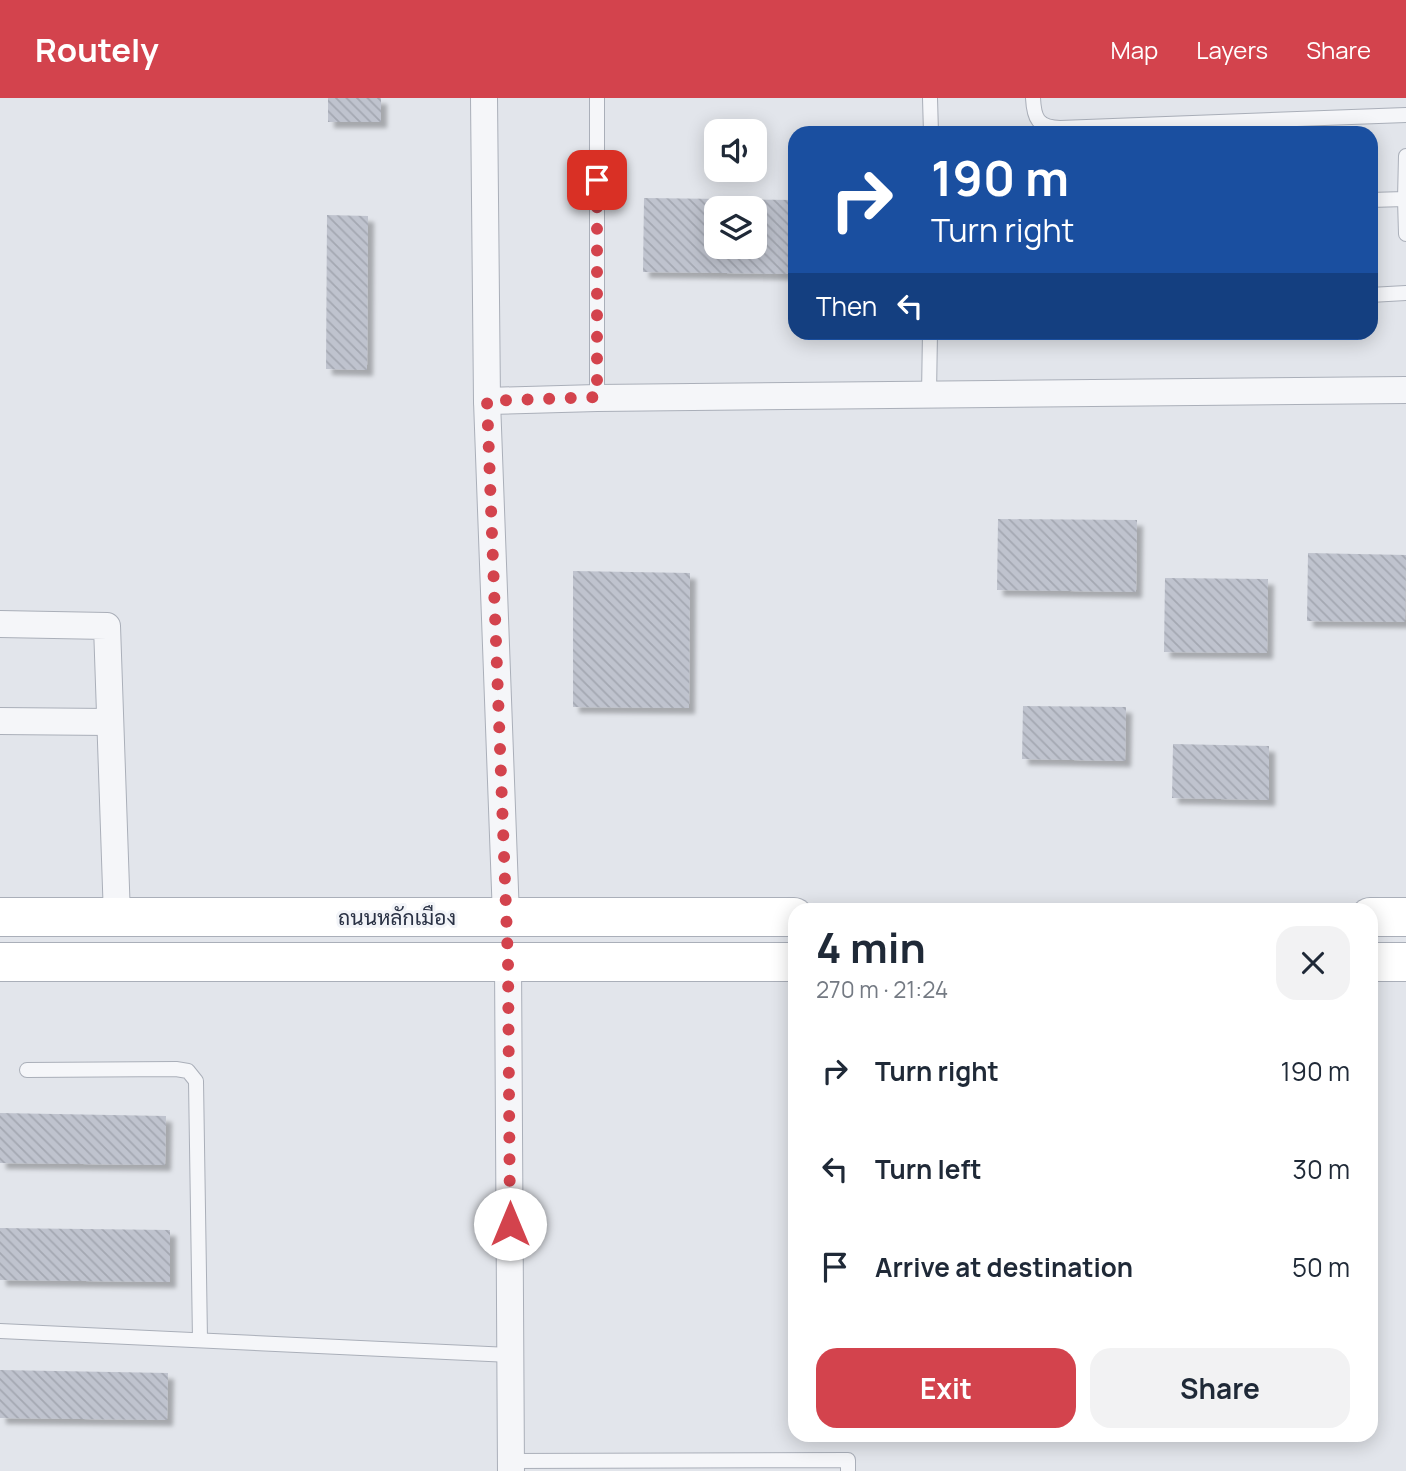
<!DOCTYPE html>
<html lang="en">
<head>
<meta charset="utf-8">
<style>
	:root { --surface:#fff; --page:#f2f2f3; --text:#1f2937; --muted:#747a83; --accent:#d3434d }
	body { margin:0; font-family:Manrope,Sarabun,sans-serif; background:var(--page); color:var(--text); height:100vh; display:flex; flex-direction:column; font-size:26px; white-space:nowrap }
	* { box-sizing:border-box; margin:0 }
	p { font-size:23px; color:var(--muted) }
	.icon { flex:none; width:38px; height:38px; fill:none; stroke:currentColor; stroke-width:2; stroke-linecap:round; stroke-linejoin:round }
	.map { position:relative; flex:1; overflow:hidden }
	.details { position:absolute; left:788px; top:805px; width:590px; height:539px; display:flex; flex-direction:column; background:var(--surface); border-radius:21px; box-shadow:0 4px 18px #0003 }
	.details>* { flex:none }
	.banner { position:absolute; left:788px; top:28px; width:590px; height:214px; border-radius:21px; box-shadow:0 4px 18px #0003; background:#1a4fa0; color:#fff; overflow:hidden }
	.fabs { position:absolute; left:704px; top:21px; display:grid; gap:14px }
	.fabs a { display:grid; place-items:center; width:63px; height:63px; border-radius:14px; background:var(--surface); box-shadow:0 4px 18px #0003; font-size:35px }
	.pin { position:absolute; display:grid; place-items:center; width:60px; height:60px; color:#fff; margin:-30px; border-radius:14px; box-shadow:0 4px 10px #0006 }
	.me { position:absolute; width:77px; margin:-38px; rotate:0deg; stroke-linejoin:round; filter:drop-shadow(0 0 5px #0008) }
	.turn { display:flex; align-items:center; gap:24px; height:147px; padding:0 28px; font-size:32px }
	.turn .icon { width:91px; height:91px; stroke-width:2.5 }
	.turn b { display:block; font-size:49px; line-height:60px }
	.then { display:flex; align-items:center; height:66px; padding:0 28px; background:#0003; gap:14px; font-size:26px }
	.round { display:grid; place-items:center; flex:none; width:74px; height:74px; border-radius:21px; background:var(--page) }
	.headline { display:flex; align-items:center; justify-content:space-between; height:119px; padding:0 28px }
	h1 { font-size:42px; font-weight:700; line-height:52px }
	.primary-button { display:flex; gap:14px; margin-top:auto; padding:14px 28px }
	.primary-button a { flex:1; height:80px; border-radius:21px; background:var(--accent); color:#fff; font-size:28px; font-weight:700; line-height:80px; text-align:center }
	.primary-button a+a { background:var(--page); color:var(--text) }
	ul { padding:0; list-style:none }
	li { display:flex; align-items:center; gap:21px; height:98px; padding:0 28px }
	li div { flex:1 }
	li b { display:block; font-size:26px }
	li em { font-style:normal }
	header { display:flex; align-items:center; gap:42px; box-sizing:border-box; height:98px; padding:0 35px; background:var(--accent); color:#fff }
	header strong { font-size:33px }
	nav { display:flex; gap:38px; margin-inline-start:auto; font-size:24px }
	.map>svg:first-child { display:block }
</style>
</head>
<body>
<header>
<strong>Routely</strong>
<nav><a>Map</a><a>Layers</a><a>Share</a></nav>
</header>
<div class="map">
<svg width="1406" height="1373" viewBox="0 0 1406 1373">
	<defs>
		<pattern id="building-back-hatch" width="6" height="6" patternUnits="userSpaceOnUse" patternTransform="scale(1.75)"><rect width="6" height="6" fill="#bfc3ce"/><path d="M-1 5l2 2M0 0l6 6M5-1l2 2" fill="none" stroke="#a4a8b2"/></pattern>
		<filter id="shadow"><feDropShadow dx="6" dy="6" stdDeviation="2" flood-color="#0004"/></filter>
	</defs>
	<rect width="100%" height="100%" fill="#e2e5eb"/>
	<!-- building -->
	<g fill="url(#building-back-hatch)" fill-rule="evenodd" filter="url(#shadow)">
		<rect x="328" y="0" width="53" height="24"/>
		<path d="M644,100l150,2v74l-151,-2zM716,110h38v39h-38z"/>
		<polygon points="327,117 368,118 367,272 326,271"/>
		<polygon points="998,421 1137,422 1136,494 997,492"/>
		<polygon points="1308,455 1406,457 1405,524 1307,523"/>
		<polygon points="573,473 690,475 689,610 573,609"/>
		<polygon points="1165,480 1268,481 1267,555 1164,554"/>
		<polygon points="1023,608 1126,609 1125,663 1022,661"/>
		<polygon points="1173,646 1269,648 1269,702 1172,700"/>
		<polygon points="0,1015 166,1018 165,1067 0,1065"/>
		<polygon points="0,1130 170,1132 170,1184 0,1182"/>
		<polygon points="0,1272 168,1275 167,1322 0,1320"/>
	</g>
	<g fill="none" stroke-linecap="round" stroke-linejoin="round">
		<!-- lane casing -->
		<g stroke="#aaafb9" stroke-width="16">
			<g id="lane">
				<polyline points="597,0 597,300"/>
				<polyline points="930,0 931,35"/>
				<path d="M1033,0c1,21 5,29 27,30"/>
				<polyline points="1060,35 1060,30 1406,17"/>
				<polyline points="1405,101 1406,136"/>
				<polyline points="1370,102 1405,101 1406,58"/>
				<polyline points="1370,197 1406,195"/>
				<polyline points="929,296 930,234"/>
				<polyline points="27,972 176,971 188,973 196,983 200,1242"/>
				<polyline points="0,1233 511,1257"/>
				<polyline points="511,1363 848,1362 848,1373"/>
			</g>
		</g>
		<!-- street casing -->
		<g stroke="#aaafb9" stroke-width="28">
			<g id="street">
				<polyline points="484,0 487,303 506,819"/>
				<polyline points="487,303 597,300 1406,292"/>
				<polyline points="0,526 107,528 117,819"/>
				<polyline points="0,623 109,624"/>
				<polyline points="508,864 511,1373"/>
			</g>
		</g>
		<!-- secondary casing -->
		<g stroke="#aaafb9" stroke-width="40">
			<g id="secondary">
				<polyline points="0,819 794,819"/>
				<polyline points="1370,819 1406,819"/>
				<polyline points="0,864 794,864"/>
				<polyline points="1370,864 1406,864"/>
			</g>
		</g>
		<!-- lane -->
		<use href="#lane" stroke="#f5f6f9" stroke-width="14"/>
		<!-- street -->
		<use href="#street" stroke="#f5f6f9" stroke-width="26"/>
		<!-- secondary -->
		<use href="#secondary" stroke="#fff" stroke-width="38"/>
	</g>
	<g fill="none" stroke-linecap="round" stroke-linejoin="round">
		<!-- route -->
		<polyline stroke="#d3434d" stroke-width="12" stroke-dasharray="0 21.6" points="510,1126 508,864 487,303 597,299 597,82"/>
	</g>
	<g text-anchor="middle" dominant-baseline="central" stroke-width="6" stroke-linejoin="round" paint-order="stroke">
		<!-- street labels -->
		<g font-size="21" fill="#293144" stroke="#f2f4f8">
			<text x="397" y="819">ถนนหลักเมือง</text>
		</g>
	</g>
</svg>
<div class="fabs">
<a><svg class="icon" aria-label="sound" viewBox="0 0 24 24"><path d="M4 9h4l5-4v14l-5-4H4zM17 9q2 3 0 6"/></svg></a>
<a><svg class="icon" aria-label="layers" viewBox="0 0 24 24"><path d="M12 4l9 5-9 5-9-5zM3 14l9 5 9-5"/></svg></a>
</div>
<div class="pin" style="left:597px;top:82px;background:#d93025"><svg class="icon" aria-label="arrive" viewBox="0 0 24 24"><path d="M6 21V4h12l-3 4 3 4H6"/></svg></div>
<svg class="me" style="left:510px;top:1126px" viewBox="-20 -20 40 40"><circle r="19" fill="#fff"/><path d="M0-13L10 11 0 6-10 11z" fill="#d3434d"/></svg>
<div class="banner">
<div class="turn"><svg class="icon" aria-label="right" viewBox="0 0 24 24"><path d="M7 20v-9h11M14 6l5 5-5 5"/></svg><div><b>190 m</b>Turn right</div></div>
<div class="then">Then<svg class="icon" aria-label="left" viewBox="0 0 24 24"><path d="M17 20v-9H6M10 6l-5 5 5 5"/></svg></div>
</div>
<section class="details">
<div class="headline"><div><h1>4 min</h1><p>270 m · 21:24</p></div><a class="round"><svg class="icon" aria-label="close" viewBox="0 0 24 24"><path d="M6 6l12 12M18 6L6 18"/></svg></a></div>
<ul>
<li><svg class="icon" aria-label="right" viewBox="0 0 24 24"><path d="M7 20v-9h11M14 6l5 5-5 5"/></svg><div><b>Turn right</b></div><em>190 m</em></li>
<li><svg class="icon" aria-label="left" viewBox="0 0 24 24"><path d="M17 20v-9H6M10 6l-5 5 5 5"/></svg><div><b>Turn left</b></div><em>30 m</em></li>
<li><svg class="icon" aria-label="arrive" viewBox="0 0 24 24"><path d="M6 21V4h12l-3 4 3 4H6"/></svg><div><b>Arrive at destination</b></div><em>50 m</em></li>
</ul>
<div class="primary-button"><a>Exit</a><a>Share</a></div>
</section>
</div>
</body>
</html>
